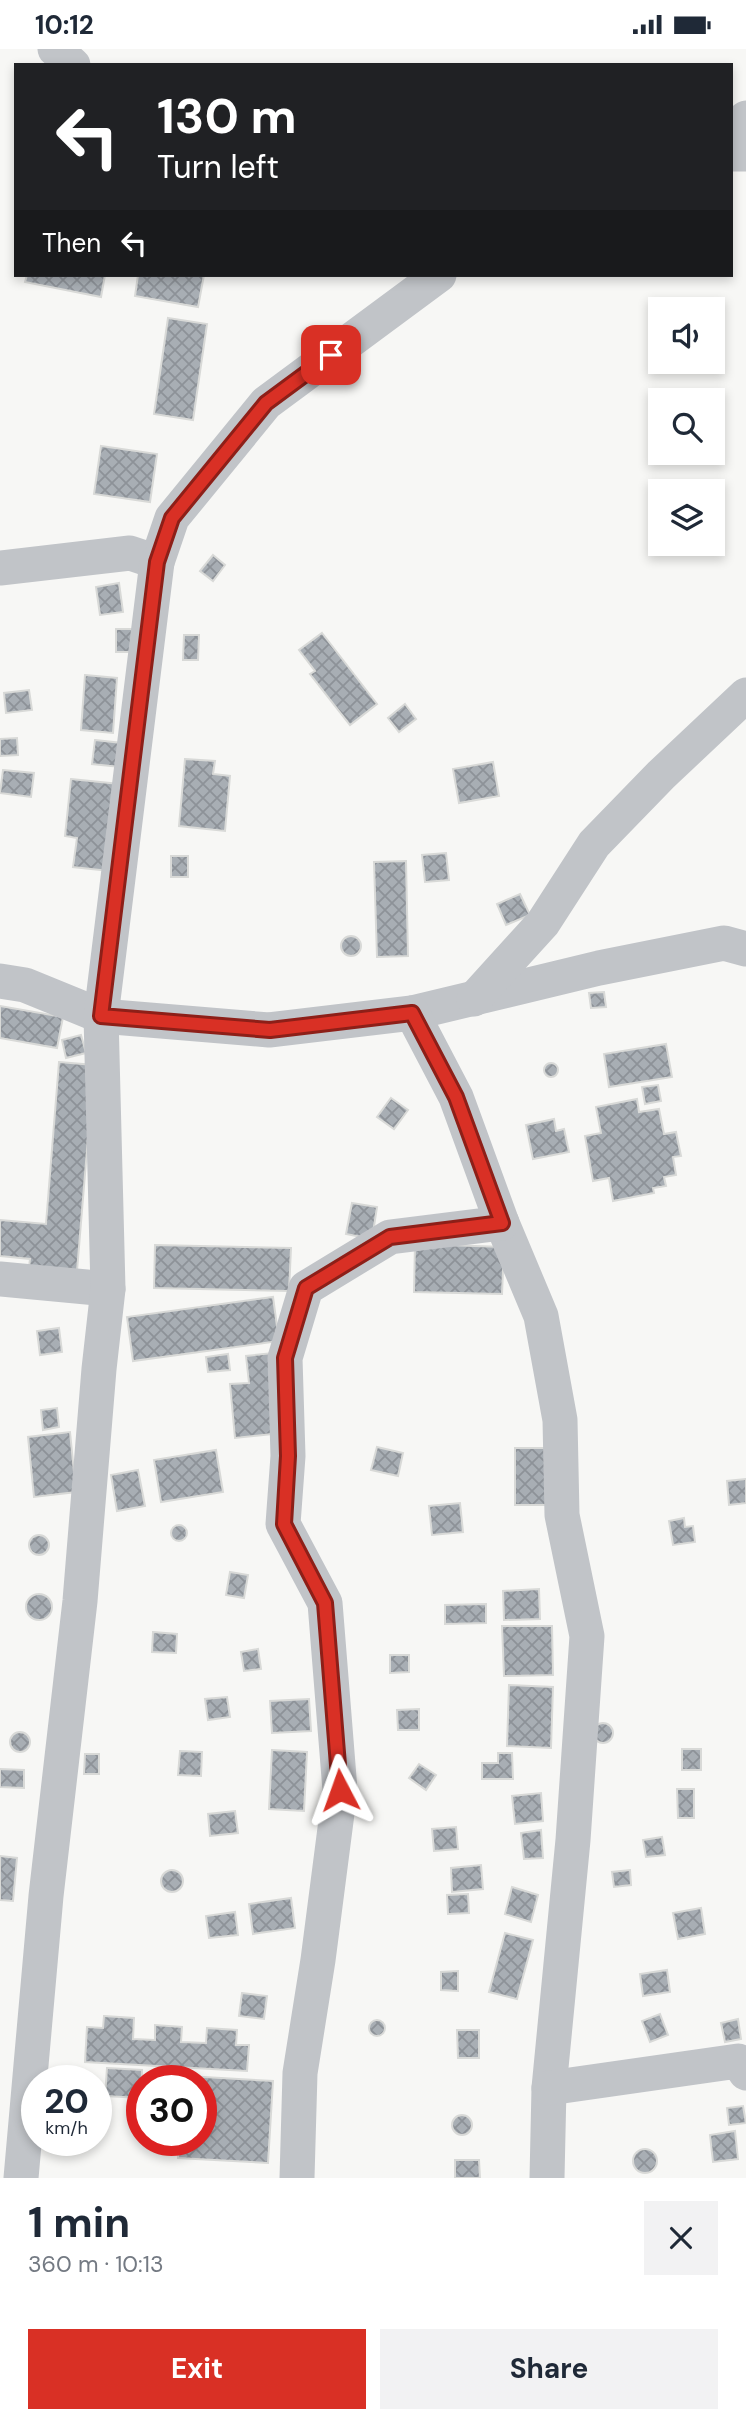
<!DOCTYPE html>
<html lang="en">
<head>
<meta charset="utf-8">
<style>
	:root { --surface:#fff; --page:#f2f2f3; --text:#1f2937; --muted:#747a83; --accent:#d93025 }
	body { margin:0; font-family:"DM Sans",sans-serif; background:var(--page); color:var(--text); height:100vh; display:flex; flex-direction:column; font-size:26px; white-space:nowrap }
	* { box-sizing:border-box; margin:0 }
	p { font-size:23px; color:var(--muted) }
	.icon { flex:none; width:38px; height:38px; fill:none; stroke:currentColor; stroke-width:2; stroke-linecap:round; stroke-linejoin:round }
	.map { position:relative; height:2129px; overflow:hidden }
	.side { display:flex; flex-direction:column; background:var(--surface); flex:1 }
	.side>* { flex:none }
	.guide { position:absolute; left:14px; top:14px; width:719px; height:214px; border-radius:0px; box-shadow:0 4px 10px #0003; background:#202124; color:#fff; overflow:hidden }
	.fabs { position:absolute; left:648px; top:248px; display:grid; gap:14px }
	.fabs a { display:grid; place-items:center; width:77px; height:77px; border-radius:0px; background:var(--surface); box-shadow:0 4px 10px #0003; font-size:35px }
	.speed { position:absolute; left:21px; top:2016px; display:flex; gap:14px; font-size:35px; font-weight:700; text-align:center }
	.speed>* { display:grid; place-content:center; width:91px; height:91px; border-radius:50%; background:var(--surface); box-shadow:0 4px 10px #0003; line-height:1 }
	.speed small { font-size:18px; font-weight:400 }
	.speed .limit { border:10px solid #d22; background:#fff; color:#111 }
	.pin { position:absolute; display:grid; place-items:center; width:60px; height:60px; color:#fff; margin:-30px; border-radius:14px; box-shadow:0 4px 10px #0006 }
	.me { position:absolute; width:77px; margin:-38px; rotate:356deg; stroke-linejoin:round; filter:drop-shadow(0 0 5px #0008) }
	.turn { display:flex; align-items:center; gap:24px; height:147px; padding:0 28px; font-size:32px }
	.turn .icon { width:91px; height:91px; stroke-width:2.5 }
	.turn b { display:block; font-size:49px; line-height:60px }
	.then { display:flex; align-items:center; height:66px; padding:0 28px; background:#0003; gap:14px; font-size:26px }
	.round { display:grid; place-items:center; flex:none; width:74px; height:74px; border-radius:0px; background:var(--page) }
	.overview { display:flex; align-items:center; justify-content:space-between; height:119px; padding:0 28px }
	h1 { font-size:42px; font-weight:700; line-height:52px }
	.cta { display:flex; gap:14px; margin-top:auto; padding:14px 28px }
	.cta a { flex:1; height:80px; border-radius:0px; background:var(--accent); color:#fff; font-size:28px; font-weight:700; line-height:80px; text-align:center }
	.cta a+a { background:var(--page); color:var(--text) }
	.status { display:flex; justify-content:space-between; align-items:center; height:49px; padding:0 35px; background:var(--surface); direction:ltr }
	.status svg { height:19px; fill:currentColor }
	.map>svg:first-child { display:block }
</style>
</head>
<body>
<div class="status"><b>10:12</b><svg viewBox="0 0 49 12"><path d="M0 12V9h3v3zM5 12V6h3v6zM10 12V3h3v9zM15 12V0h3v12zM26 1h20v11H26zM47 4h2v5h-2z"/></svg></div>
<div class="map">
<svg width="746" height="2129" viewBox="0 0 746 2129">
	<defs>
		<pattern id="building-cross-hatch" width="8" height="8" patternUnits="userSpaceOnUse" patternTransform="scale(1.75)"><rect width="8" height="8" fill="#a8aeb4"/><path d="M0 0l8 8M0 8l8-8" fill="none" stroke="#8d9298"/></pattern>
	</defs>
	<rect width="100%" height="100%" fill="#f7f7f5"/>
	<!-- building -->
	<g fill="url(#building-cross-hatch)" stroke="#d8d9d7" stroke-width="2">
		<polygon points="27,226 105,226 101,248 25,233"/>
		<polygon points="138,226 204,226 198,258 135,247"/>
		<polygon points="168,269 207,275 193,371 154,365"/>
		<polygon points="101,397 157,405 150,453 94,445"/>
		<polygon points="213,506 225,516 213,532 200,522"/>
		<polygon points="119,534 123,563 100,566 96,538"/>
		<rect x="116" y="580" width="21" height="23"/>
		<polygon points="322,584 377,655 350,676 310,625 315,622 299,601"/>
		<polygon points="184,586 199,586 198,611 183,611"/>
		<polygon points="85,626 117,629 113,684 81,681"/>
		<polygon points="29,641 32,661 6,664 4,644"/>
		<polygon points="405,655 416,670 399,683 388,669"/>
		<polygon points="17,689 18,706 0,707 0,690"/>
		<polygon points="95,691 122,694 120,718 92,715"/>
		<polygon points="185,710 215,712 213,725 230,727 225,782 179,777"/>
		<polygon points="493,713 499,747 459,754 453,720"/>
		<polygon points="3,721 34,724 31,748 0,744"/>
		<polygon points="71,730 119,735 109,822 73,818 77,789 65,787"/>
		<polygon points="446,804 449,831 425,833 422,806"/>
		<rect x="171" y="807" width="17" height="21"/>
		<polygon points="406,812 408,907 377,908 374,813"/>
		<polygon points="520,845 530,866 506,876 497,855"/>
		<circle cx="351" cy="897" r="10"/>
		<polygon points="604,943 606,958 591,959 589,944"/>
		<polygon points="0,957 63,968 57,999 0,989"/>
		<polygon points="81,986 86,1004 66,1009 62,991"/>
		<polygon points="666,995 672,1028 609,1038 604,1005"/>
		<polygon points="59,1013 94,1016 77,1222 29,1218 30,1210 0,1207 0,1171 46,1175"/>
		<circle cx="551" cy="1021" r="7"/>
		<polygon points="658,1036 661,1052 645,1055 642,1038"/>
		<polygon points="391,1049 408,1061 394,1080 377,1068"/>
		<polygon points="637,1050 639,1063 659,1060 664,1085 676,1083 681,1107 673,1108 676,1126 664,1128 666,1137 653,1139 654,1144 613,1152 609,1129 593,1132 585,1087 601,1084 596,1058"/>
		<polygon points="554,1070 556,1082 564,1080 569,1103 533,1110 526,1076"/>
		<polygon points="352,1154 377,1158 372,1190 346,1185"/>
		<polygon points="415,1195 504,1198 502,1245 414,1243"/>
		<polygon points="155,1196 291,1199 289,1242 154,1239"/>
		<polygon points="273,1248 279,1292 133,1312 127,1268"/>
		<polygon points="59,1279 62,1303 40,1306 37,1282"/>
		<polygon points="273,1304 281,1384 235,1389 230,1335 249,1334 246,1307"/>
		<polygon points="228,1305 230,1321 208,1323 206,1308"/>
		<polygon points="57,1359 59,1378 43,1381 41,1361"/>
		<polygon points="70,1383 76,1443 34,1448 28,1388"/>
		<polygon points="377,1398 403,1404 398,1427 371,1421"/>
		<rect x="515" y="1399" width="32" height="57"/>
		<polygon points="216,1401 223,1443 161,1453 154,1411"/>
		<polygon points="138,1421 145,1457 117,1462 111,1426"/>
		<polygon points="746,1430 746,1454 729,1456 727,1432"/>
		<polygon points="460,1454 463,1483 432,1486 429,1457"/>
		<polygon points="684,1469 685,1478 693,1477 695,1493 673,1496 669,1472"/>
		<circle cx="179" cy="1484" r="8"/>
		<circle cx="39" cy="1496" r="10"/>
		<polygon points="230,1523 248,1526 244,1549 226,1546"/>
		<polygon points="539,1540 540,1570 504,1571 503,1542"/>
		<circle cx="39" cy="1558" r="13"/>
		<polygon points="486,1555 486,1574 445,1575 445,1556"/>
		<polygon points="502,1577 552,1577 553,1626 504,1627"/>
		<polygon points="153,1583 177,1585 176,1604 152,1603"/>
		<polygon points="258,1600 261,1620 244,1622 241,1603"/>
		<polygon points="390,1606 409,1606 409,1623 390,1624"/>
		<polygon points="509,1636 553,1638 551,1699 507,1697"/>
		<polygon points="227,1648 230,1668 208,1671 205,1650"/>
		<polygon points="309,1650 311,1682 272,1684 270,1652"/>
		<polygon points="419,1660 419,1681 398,1681 397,1661"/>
		<circle cx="603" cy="1684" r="10"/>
		<circle cx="20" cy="1693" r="10"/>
		<rect x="682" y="1700" width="19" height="21"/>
		<polygon points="272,1701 307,1703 304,1762 269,1760"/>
		<polygon points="180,1702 202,1703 201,1727 178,1726"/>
		<polygon points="498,1704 512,1704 513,1730 482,1730 482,1714 498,1714"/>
		<polygon points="85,1705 99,1705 99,1725 84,1725"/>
		<polygon points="419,1715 436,1726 426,1741 409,1729"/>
		<polygon points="0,1720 24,1721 24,1739 0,1738"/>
		<polygon points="677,1740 694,1740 694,1769 678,1769"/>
		<polygon points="541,1744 543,1772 515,1775 512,1747"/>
		<polygon points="235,1762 238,1784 210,1787 208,1765"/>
		<polygon points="456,1778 458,1800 434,1802 432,1780"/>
		<polygon points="541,1781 543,1809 524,1810 521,1784"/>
		<polygon points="662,1788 665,1806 646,1808 643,1791"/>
		<polygon points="0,1807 17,1809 13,1852 0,1851"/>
		<polygon points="481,1816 483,1840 452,1843 451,1819"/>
		<circle cx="172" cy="1832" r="11"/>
		<polygon points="630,1821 631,1836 614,1838 612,1823"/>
		<polygon points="512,1838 538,1846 531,1873 505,1865"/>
		<polygon points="468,1845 469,1864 448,1865 447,1846"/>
		<polygon points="291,1849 295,1879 253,1885 249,1855"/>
		<polygon points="701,1859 705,1885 678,1890 673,1864"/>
		<polygon points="235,1863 238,1886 209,1889 206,1867"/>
		<polygon points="505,1884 533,1891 517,1950 489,1943"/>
		<polygon points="667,1921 670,1943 643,1947 640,1925"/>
		<polygon points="458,1922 458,1942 441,1941 441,1923"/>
		<polygon points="242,1944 267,1947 264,1970 239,1967"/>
		<polygon points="660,1965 668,1986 650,1993 642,1972"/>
		<polygon points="104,1967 134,1969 133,1990 155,1991 155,1976 182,1978 181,1993 206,1994 207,1979 237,1981 236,1996 249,1996 247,2022 85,2013 87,1978 103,1979"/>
		<polygon points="738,1970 741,1990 725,1993 721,1974"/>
		<circle cx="377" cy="1979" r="8"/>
		<polygon points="457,1981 479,1981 479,2009 458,2009"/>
		<polygon points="107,2019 142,2021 141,2049 105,2047"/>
		<polygon points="169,2026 273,2032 268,2114 178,2109 179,2091 201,2091 201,2032 168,2032"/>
		<polygon points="743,2057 746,2074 729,2076 727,2059"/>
		<circle cx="462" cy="2076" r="10"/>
		<polygon points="735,2082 738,2110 713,2113 710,2086"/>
		<circle cx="645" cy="2112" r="12"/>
		<polygon points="455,2111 479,2111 480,2129 455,2129"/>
	</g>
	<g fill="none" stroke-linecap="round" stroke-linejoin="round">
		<!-- street -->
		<g stroke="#c1c4c8" stroke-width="35">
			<polyline points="55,0 73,16"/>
			<polyline points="732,80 746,69"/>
			<polyline points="732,105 746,105"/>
			<polyline points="0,519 130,504 157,513 172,469 266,354 439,226"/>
			<polyline points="0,932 25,936 101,967 269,981 412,964 599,919 724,894 746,900"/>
			<polyline points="474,950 543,874 594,795 661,726 746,646"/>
			<polyline points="412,964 456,1048 502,1174 541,1267 560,1371 562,1466 587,1587 573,1791 549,2039 547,2129"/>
			<polyline points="0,1230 108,1240"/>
			<polyline points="549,2039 738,2012 746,2024"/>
			<polyline points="21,2129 46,1847 80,1552 99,1320 108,1240 101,967 157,513"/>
			<polyline points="297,2129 300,2024 318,1911 340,1741 325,1554 283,1475 288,1407 285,1309 306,1239 390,1188 502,1174"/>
		</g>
	</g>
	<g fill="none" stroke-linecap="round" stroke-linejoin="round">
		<!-- route casing -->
		<g stroke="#8d1f18" stroke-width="18">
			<polyline id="route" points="331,306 266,354 172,469 157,513 101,967 270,981 412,964 456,1048 502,1174 390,1188 306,1239 285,1309 288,1407 284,1475 325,1554 340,1741"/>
		</g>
		<!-- route -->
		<use href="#route" stroke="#d93025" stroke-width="12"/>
	</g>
</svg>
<div class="fabs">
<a><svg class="icon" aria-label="sound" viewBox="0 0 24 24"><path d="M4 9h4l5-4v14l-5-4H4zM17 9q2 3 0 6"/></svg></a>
<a><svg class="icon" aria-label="search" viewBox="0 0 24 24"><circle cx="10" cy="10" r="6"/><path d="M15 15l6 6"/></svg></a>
<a><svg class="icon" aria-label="layers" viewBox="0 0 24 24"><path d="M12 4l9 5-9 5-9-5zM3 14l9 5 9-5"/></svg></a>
</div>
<div class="speed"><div>20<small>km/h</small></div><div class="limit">30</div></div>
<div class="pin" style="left:331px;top:306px;background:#d93025"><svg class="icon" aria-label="arrive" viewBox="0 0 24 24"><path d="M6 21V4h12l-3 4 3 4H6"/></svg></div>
<svg class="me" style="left:340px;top:1741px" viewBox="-20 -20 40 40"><path d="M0-17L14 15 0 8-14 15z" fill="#d93025" stroke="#fff" stroke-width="4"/></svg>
<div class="guide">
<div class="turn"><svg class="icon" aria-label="left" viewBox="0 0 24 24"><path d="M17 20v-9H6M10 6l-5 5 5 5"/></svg><div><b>130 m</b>Turn left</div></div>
<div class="then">Then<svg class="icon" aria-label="left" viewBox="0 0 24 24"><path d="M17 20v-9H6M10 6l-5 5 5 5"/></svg></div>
</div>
</div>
<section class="side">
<div class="overview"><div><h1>1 min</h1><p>360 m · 10:13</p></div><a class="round"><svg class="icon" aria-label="close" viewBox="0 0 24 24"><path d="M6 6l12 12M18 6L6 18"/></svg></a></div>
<div class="cta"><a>Exit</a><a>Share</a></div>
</section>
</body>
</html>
